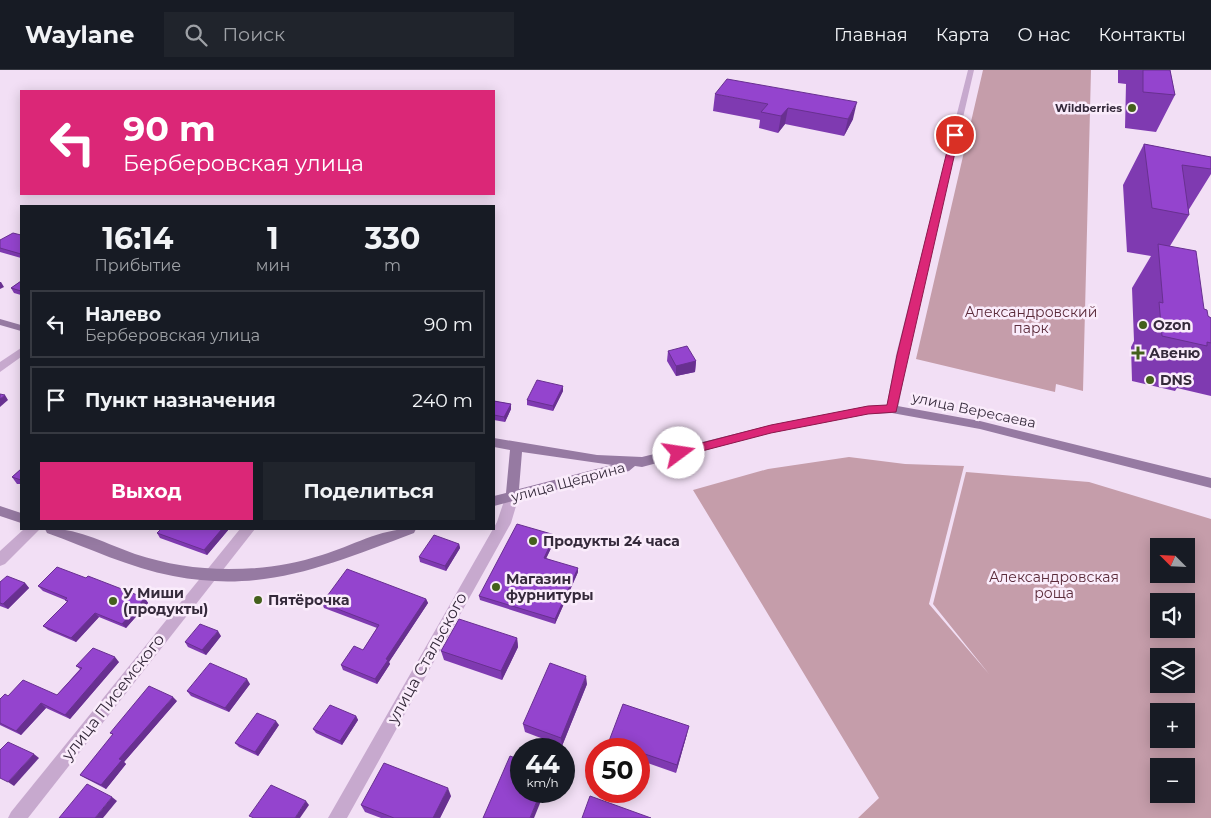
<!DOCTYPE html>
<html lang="ru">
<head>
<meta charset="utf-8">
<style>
	:root { --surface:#171b24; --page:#20242c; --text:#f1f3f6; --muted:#9ea1a6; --line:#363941; --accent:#db2777 }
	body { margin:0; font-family:Montserrat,sans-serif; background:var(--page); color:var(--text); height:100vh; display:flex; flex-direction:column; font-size:19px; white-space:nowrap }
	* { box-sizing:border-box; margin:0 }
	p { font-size:16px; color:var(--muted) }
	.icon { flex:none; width:28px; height:28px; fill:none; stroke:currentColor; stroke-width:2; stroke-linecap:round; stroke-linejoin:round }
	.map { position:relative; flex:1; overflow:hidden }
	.panel { position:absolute; left:20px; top:135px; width:475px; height:325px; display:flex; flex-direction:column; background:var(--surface); border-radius:0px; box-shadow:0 2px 12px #0003 }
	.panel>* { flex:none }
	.banner { position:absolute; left:20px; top:20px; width:475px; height:105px; border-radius:0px; box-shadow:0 2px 12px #0003; background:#db2777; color:#fff; overflow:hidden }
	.needle { width:32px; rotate:294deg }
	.controls { position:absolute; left:1150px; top:468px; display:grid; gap:10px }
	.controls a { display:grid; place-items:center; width:45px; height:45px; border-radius:0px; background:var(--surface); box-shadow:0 2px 12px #0003; font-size:25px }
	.speed { position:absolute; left:510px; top:668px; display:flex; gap:10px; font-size:25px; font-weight:700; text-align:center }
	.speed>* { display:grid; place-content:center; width:65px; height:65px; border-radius:50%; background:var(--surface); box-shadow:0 2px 12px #0003; line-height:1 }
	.speed small { font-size:12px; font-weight:400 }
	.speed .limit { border:8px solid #d22; background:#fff; color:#111 }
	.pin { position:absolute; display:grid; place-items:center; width:42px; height:42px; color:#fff; margin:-21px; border:2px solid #fff; border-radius:50%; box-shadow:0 1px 5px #0007 }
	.me { position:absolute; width:55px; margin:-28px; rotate:76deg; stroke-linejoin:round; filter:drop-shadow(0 0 4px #0008) }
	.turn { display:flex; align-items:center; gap:18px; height:105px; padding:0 20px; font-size:22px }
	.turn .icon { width:65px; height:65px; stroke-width:2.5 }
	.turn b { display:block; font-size:35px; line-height:42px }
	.eta { display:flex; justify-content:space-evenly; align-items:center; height:85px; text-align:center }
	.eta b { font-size:30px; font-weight:700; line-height:35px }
	.action { display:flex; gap:10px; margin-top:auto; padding:10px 20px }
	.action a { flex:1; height:58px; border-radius:0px; background:var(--accent); color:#fff; font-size:20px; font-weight:700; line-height:58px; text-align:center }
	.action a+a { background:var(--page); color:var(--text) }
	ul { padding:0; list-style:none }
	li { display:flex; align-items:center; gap:15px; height:68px; margin:0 10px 8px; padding:0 10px; border:2px solid var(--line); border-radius:0px }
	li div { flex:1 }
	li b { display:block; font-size:19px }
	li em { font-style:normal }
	header { display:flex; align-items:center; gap:30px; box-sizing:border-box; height:70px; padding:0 25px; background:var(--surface); border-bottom:1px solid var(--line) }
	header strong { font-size:24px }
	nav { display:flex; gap:28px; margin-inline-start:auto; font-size:18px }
	.search { width:350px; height:45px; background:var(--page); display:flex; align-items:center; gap:12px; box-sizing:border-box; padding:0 18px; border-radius:0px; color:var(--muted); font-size:19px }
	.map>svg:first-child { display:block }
</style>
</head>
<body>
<header>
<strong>Waylane</strong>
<div class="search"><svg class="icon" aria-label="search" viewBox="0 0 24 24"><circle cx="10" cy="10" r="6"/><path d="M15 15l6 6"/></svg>Поиск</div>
<nav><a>Главная</a><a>Карта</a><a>О нас</a><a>Контакты</a></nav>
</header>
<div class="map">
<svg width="1211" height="748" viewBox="0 0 1211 748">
	<rect width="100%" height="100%" fill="#f2dff5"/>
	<!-- green -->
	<g fill="#c59daa" fill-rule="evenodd">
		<polygon points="983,0 1091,0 1083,321 1056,314 1055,322 916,289"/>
		<path d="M849,387l56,7 59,2 -35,138 60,70 -56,-70 33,-132 123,10 122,37v299h-353l21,-20 -186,-308 75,-21zM1159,476h27v28h-27zM1159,531h27v28h-27zM1186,586v28h-27v-28zM1186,641v28h-27v-28zM1159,696h27v28h-27z"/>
	</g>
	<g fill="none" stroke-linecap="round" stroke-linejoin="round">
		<!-- minor -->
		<g fill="#c7a9ce" fill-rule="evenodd">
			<polygon points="21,278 21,287 0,302 0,292"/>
			<polygon points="512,421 517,422 519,426 511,453 347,748 328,748 497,452 507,422"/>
			<polygon points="24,459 40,459 5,494 0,496 0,481"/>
			<polygon points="240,459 255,459 28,748 8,748 11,742"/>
		</g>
		<!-- tertiary -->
		<polygon fill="#c7a9ce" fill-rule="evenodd" points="968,0 974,0 908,285 898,339 892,343 886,339 896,285"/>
		<!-- secondary -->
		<g fill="#967aa2" fill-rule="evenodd">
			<polygon points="0,249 21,255 21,261 0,255"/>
			<path d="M892,335l88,16 231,57v10l-231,-59 -88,-16 -24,1 -97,19 -129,34 -7,-1 -6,5 -135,35v-10l12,-3 4,-43 -16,-3v-9l103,17 45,2 129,-32 97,-19zM522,382l90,13 -93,24z"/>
			<polygon points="0,436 21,443 21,453 0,446"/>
			<path d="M45,459c32,-2 61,15 90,25 31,10 61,15 94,15 32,0 62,-4 93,-14 31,-9 61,-28 94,-26l-2,4c-83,31 -149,61 -241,43 -43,-8 -84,-28 -126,-43z"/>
		</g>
	</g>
	<!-- wall -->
	<g fill="#7f3ab1">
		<polygon points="1118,0 1170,0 1175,25 1156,62 1125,58 1126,14 1118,13"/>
		<polygon points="715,24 853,49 844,66 785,54 778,63 759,58 760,50 713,41"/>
		<polygon points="1144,74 1211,87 1211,104 1188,141 1189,145 1170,176 1204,239 1208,246 1211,248 1211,326 1177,318 1175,321 1132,311 1131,277 1134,271 1132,218 1151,186 1127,182 1123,115"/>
		<polygon points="21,165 21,188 0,182 0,170"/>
		<polygon points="21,211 21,225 14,223 11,218"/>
		<polygon points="668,281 696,291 695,302 676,306 667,291"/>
		<polygon points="563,321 553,341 527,335 527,330"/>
		<polygon points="494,331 511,334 511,339 505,352 494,350"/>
		<polygon points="21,399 21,416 20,414 17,414 12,407"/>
		<polygon points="161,459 229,459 207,485 160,468 157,463"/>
		<polygon points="555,470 546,488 578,502 555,554 480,530 479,526"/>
		<polygon points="459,474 460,478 446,501 420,492 419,487"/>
		<polygon points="86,508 145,528 148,533 126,558 99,547 76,572 48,560 43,556 67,532 65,530 43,521 38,516"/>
		<polygon points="0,512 25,513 29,518 8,539 0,536"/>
		<polygon points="426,529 428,533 389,592 390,594 377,614 343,600 341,595 363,580 377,558 324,538 322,533"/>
		<polygon points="221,566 206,585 188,577 185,572"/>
		<polygon points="517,568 518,577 502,610 444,590 441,581"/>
		<polygon points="119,592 70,649 46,638 21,665 0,655 0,629 8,626 57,625 80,599 76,596"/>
		<polygon points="250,614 229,642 191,626 187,621"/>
		<polygon points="587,614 562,676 525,662 523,654"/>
		<polygon points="177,631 124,692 126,694 106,719 85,708 80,705 113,665 110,663"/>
		<polygon points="356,646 358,650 342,675 316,663 313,659"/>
		<polygon points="279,655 258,686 239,677 235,673"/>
		<polygon points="687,664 676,703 639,690 639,679 609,679 609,671"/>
		<polygon points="451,726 440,748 381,748 365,742 361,735"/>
	</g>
	<!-- shaded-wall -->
	<g fill="#683090">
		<polygon points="857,32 853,49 844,66 848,49"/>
		<polygon points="788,38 785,54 778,63 781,46"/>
		<polygon points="0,212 1,212 4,217 0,219"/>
		<polygon points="696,291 695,302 676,306 676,296"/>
		<polygon points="563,316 563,321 553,341 553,336"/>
		<polygon points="5,325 8,330 0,337 0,329"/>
		<polygon points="511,334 511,339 505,352 504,347"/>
		<polygon points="222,459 229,459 207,485 204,480"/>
		<polygon points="555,465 555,470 544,493 544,488"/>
		<polygon points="459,474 460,478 446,501 445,496"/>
		<polygon points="578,498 578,502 555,554 555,549"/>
		<polygon points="25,513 29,518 8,539 3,534"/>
		<polygon points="145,528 148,533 126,558 122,554"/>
		<polygon points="426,529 428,533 389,592 390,594 377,614 375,609 386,589"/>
		<polygon points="95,543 99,547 76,572 71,568"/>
		<polygon points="218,561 221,566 206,585 202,580"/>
		<polygon points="517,568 518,577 502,610 501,601"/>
		<polygon points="115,587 119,592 70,649 65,645"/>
		<polygon points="586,606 587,614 562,676 561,668"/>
		<polygon points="247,609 250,614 229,642 225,638"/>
		<polygon points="173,627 177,631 124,692 126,694 106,719 101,715 119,689"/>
		<polygon points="41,633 46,638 21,665 16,661"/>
		<polygon points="356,646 358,650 342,675 340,671"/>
		<polygon points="276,651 279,655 258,686 255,682"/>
		<polygon points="689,656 687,664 676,703 677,695"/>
		<polygon points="34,684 39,688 14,716 8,712"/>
		<polygon points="448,718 451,726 440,748 433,748"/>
		<polygon points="541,721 545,721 534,748 530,748"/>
		<polygon points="112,727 117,731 103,748 95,748"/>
		<polygon points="306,731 309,735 300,748 295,748"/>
	</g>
	<!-- building -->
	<g fill="#9444ce" stroke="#683090">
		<polygon points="1143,0 1170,0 1175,25 1143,22"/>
		<polygon points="727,9 857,32 848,49 788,38 781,46 761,42 768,34 715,24"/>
		<polygon points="1144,74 1211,87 1211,99 1182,95 1189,145 1152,138"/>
		<polygon points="13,163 21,165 21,184 0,178 0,170"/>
		<polygon points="1158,174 1196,181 1204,239 1207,240 1208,246 1211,248 1211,273 1207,272 1207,276 1162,266 1159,232 1163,233"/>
		<polygon points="21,211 21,221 11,218"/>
		<polygon points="687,276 696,291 676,296 668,281"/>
		<polygon points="537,310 563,316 553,336 527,330"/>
		<polygon points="0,324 5,325 0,329"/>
		<polygon points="494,331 511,334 504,347 494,345"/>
		<polygon points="21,399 21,410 12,407"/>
		<polygon points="517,454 555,465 544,488 578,498 555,549 479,526"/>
		<polygon points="161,459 222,459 204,480 157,463"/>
		<polygon points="434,465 459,474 445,496 419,487"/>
		<polygon points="57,497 86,508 88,506 145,528 122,554 95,543 71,568 43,556 68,531 65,530 67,528 38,516"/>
		<polygon points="347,499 426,529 386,589 388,590 375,609 341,595 354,576 363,580 379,555 322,533"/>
		<polygon points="7,506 25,513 3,534 0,533 0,512"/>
		<polygon points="459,549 517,568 501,601 441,581"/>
		<polygon points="200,554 218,561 202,580 185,572"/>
		<polygon points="93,578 115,587 65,645 41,633 16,661 0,653 0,629 5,624 8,626 23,610 57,625 82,598 76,596"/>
		<polygon points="210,593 247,609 225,638 187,621"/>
		<polygon points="550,593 586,606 561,668 523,654"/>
		<polygon points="149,616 173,627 119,689 122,690 101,715 80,705 113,664 110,663"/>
		<polygon points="623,634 689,656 677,695 639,682 639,679 631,679 609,671"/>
		<polygon points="330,635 356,646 340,671 313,659"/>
		<polygon points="257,643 276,651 255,682 235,673"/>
		<polygon points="8,672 34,684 8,712 0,708 0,680"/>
		<polygon points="510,686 521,690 521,721 541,721 530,748 483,748"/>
		<polygon points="384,693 448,718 433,748 394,748 361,735"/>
		<polygon points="87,714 112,727 95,748 59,748"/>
		<polygon points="271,715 306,731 295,748 254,748 249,746"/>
		<polygon points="590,726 651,748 582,748"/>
	</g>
	<!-- route -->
	<polygon fill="#db2777" stroke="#8e194d" points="955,63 959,65 896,342 868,344 771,363 679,387 675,386 675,380 771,355 868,336 887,335 897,285 951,65"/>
	<!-- markers -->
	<g fill="#44601c" stroke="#faecfb" stroke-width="2">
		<circle cx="1132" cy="38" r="5"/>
		<circle cx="1143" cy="255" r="5"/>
		<path d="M1135.5 275.5h5v5h5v5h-5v5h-5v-5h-5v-5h5z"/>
		<circle cx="1150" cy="310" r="5"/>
		<circle cx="533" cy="471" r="5"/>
		<circle cx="496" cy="517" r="5"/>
		<circle cx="258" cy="530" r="5"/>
		<circle cx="113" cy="531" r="5"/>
	</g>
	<g text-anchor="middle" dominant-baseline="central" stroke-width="5" stroke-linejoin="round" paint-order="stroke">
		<!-- far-poi labels -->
		<g font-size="11" font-weight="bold" fill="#352a3b" stroke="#faecfb" text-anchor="end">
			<text x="1122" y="38">Wildberries</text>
		</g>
		<!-- park labels -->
		<g font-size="14" fill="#5b2b3a" stroke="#faecfb">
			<text x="1031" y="242">Александровский<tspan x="1031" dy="16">парк</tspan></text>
			<text x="1054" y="507">Александровская<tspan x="1054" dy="16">роща</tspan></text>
		</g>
		<!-- poi labels -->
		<g font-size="14" font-weight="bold" fill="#352a3b" stroke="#faecfb" text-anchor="start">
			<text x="1153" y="255">Ozon</text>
			<text x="1149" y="283">Авеню</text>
			<text x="1160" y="310">DNS</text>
			<text x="543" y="471">Продукты 24 часа</text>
			<text x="506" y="509">Магазин<tspan x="506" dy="16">фурнитуры</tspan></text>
			<text x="123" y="523">У Миши<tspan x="123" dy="16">(продукты)</tspan></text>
			<text x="268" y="530">Пятёрочка</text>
		</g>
		<!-- street labels -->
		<g font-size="14" fill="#352a3b" stroke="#faecfb">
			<text transform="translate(974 340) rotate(12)">улица Вересаева</text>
			<text transform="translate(568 412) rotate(-15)">улица Щедрина</text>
		</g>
		<!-- near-street labels -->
		<g font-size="16" fill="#352a3b" stroke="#faecfb">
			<text transform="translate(427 588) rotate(-61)">улица Стальского</text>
			<text transform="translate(113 627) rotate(-52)">улица Писемского</text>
		</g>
	</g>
</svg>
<div class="controls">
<a><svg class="needle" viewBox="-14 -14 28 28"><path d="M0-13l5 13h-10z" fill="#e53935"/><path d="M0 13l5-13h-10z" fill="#9ea1a6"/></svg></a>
<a><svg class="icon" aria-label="sound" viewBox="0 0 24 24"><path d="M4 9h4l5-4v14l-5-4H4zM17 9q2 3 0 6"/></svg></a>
<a><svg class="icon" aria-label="layers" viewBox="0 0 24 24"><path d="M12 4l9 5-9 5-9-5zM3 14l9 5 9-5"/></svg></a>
<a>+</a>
<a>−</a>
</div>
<div class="speed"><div>44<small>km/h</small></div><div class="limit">50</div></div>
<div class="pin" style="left:955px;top:65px;background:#d93025"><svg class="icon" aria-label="arrive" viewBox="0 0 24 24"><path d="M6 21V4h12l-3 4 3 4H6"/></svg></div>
<svg class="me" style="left:679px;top:383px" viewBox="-20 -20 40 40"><circle r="19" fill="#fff"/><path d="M0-13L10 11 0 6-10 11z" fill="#db2777"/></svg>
<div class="banner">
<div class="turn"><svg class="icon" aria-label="left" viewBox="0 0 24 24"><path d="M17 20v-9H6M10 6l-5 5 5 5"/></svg><div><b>90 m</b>Берберовская улица</div></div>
</div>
<section class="panel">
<div class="eta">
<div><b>16:14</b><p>Прибытие</p></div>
<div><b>1</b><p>мин</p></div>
<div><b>330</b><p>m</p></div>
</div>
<ul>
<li><svg class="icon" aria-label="left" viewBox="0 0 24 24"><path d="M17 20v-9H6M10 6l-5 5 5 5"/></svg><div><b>Налево</b><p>Берберовская улица</p></div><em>90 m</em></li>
<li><svg class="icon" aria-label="arrive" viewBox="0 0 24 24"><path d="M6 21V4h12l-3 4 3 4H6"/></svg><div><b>Пункт назначения</b></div><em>240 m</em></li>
</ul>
<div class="action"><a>Выход</a><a>Поделиться</a></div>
</section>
</div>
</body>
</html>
